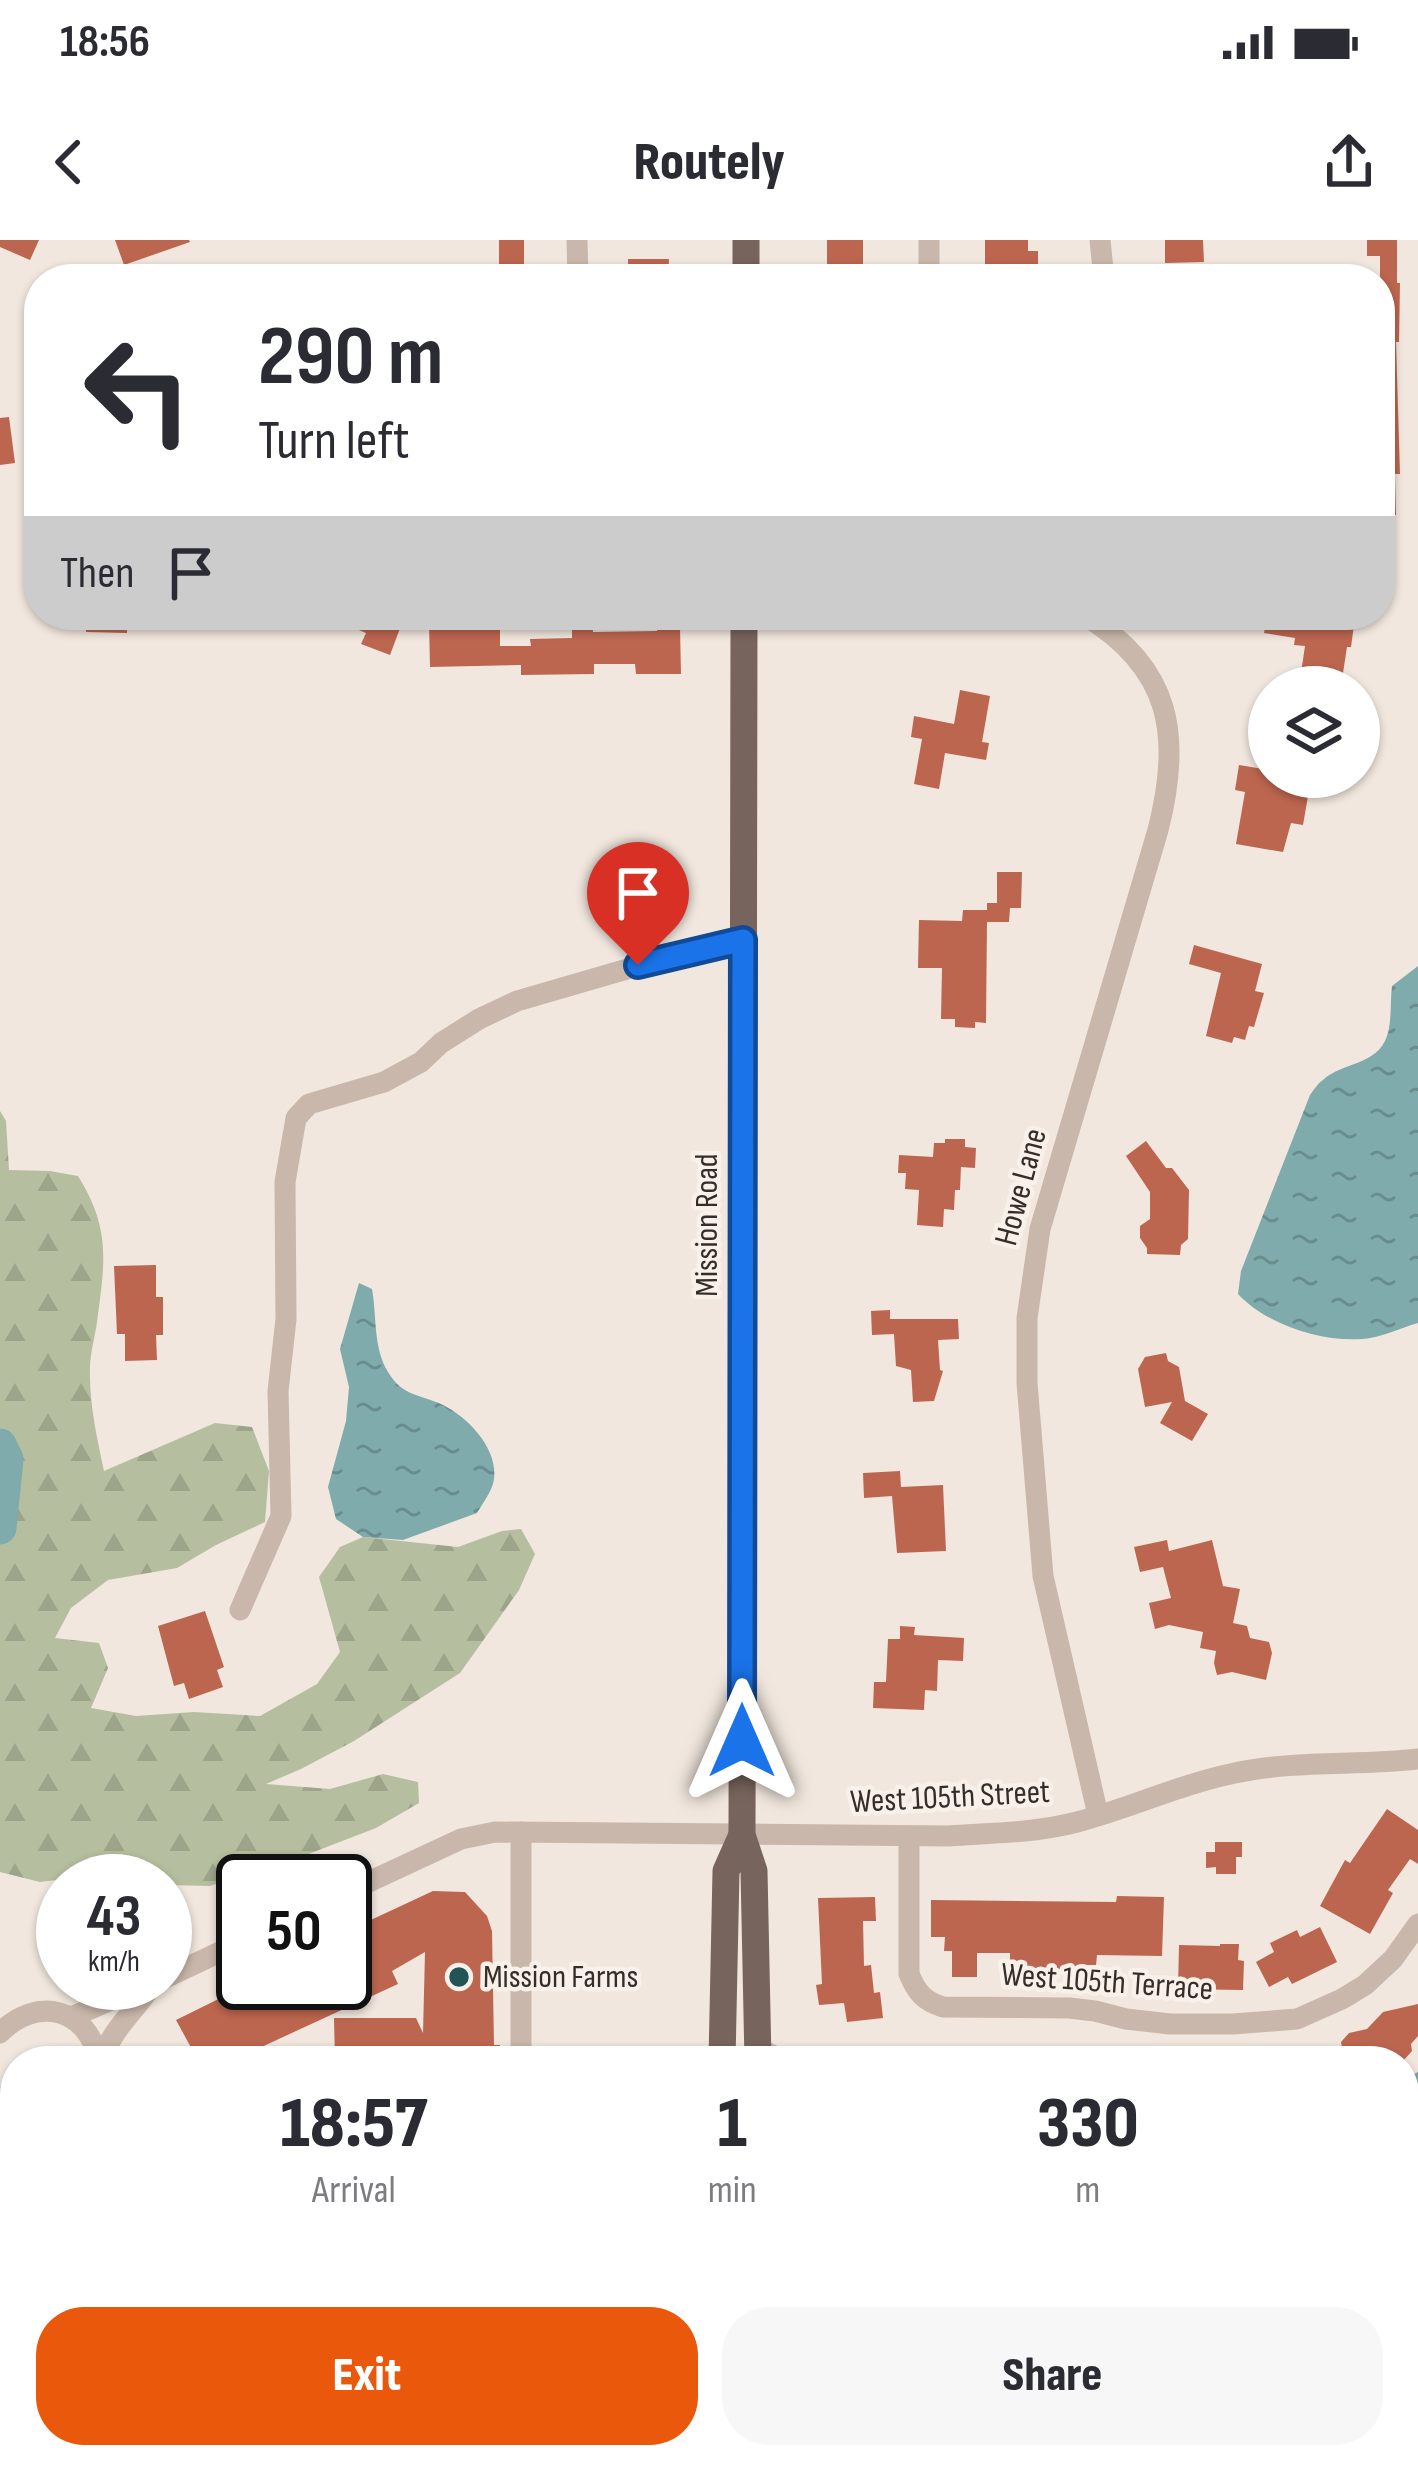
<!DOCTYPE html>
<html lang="en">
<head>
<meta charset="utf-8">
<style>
	:root { --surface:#fff; --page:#f7f7f7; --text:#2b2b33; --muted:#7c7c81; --accent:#ea580c }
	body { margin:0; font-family:"Sofia Sans Condensed",sans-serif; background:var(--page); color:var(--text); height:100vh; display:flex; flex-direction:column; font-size:45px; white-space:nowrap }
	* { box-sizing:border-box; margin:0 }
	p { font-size:39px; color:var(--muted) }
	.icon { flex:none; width:66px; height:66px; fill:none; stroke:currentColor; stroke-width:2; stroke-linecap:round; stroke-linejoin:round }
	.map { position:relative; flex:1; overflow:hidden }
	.details { position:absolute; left:0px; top:1806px; width:1419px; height:423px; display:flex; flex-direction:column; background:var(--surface); border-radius:48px 48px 0 0; box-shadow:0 3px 9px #0004 }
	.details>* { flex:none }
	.guide { position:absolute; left:24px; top:24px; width:1371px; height:366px; border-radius:48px; box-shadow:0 3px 9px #0004; background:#fff; color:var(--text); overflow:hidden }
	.controls { position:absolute; left:1248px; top:426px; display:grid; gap:24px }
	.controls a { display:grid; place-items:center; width:132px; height:132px; border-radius:50%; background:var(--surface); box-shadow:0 3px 9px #0004; font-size:60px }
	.speed { position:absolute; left:36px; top:1614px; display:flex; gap:24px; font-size:60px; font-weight:700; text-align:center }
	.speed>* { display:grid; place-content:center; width:156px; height:156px; border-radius:50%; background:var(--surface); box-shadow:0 3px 9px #0004; line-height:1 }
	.speed small { font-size:30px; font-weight:400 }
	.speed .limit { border:6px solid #111; border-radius:18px; background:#fff; color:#111 }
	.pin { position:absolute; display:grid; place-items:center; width:102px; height:102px; color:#fff; margin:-123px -51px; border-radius:50% 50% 50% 0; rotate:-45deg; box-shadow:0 0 12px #0007 }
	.pin .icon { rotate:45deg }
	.me { position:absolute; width:132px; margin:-66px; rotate:0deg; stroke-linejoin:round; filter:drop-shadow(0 0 9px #0008) }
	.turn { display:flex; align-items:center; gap:42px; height:252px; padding:0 36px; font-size:54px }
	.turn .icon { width:156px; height:156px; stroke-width:2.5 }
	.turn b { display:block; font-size:84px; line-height:102px }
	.then { display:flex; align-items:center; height:114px; padding:0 36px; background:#0003; gap:24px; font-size:45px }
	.eta { display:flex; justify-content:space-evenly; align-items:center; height:204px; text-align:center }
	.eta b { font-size:72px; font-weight:800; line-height:84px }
	.cta { display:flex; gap:24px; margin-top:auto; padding:24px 36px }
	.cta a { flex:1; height:138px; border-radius:48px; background:var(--accent); color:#fff; font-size:48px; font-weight:800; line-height:138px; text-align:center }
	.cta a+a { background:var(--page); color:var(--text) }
	.status { display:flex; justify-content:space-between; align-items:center; height:84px; padding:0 60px; background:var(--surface); direction:ltr }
	.status svg { height:33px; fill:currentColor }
	header { display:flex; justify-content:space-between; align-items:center; height:156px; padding:0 36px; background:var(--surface); font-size:54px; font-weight:800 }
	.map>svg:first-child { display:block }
</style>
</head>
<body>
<div class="status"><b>18:56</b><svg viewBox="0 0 49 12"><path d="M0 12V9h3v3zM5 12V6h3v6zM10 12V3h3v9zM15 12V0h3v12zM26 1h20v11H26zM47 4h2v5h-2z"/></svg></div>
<header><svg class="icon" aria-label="back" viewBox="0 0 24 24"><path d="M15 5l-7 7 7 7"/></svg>Routely<svg class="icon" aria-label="share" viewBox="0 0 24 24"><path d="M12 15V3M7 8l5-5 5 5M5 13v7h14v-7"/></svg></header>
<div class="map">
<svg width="1418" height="2227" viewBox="0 0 1418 2227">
	<defs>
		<pattern id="forest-firs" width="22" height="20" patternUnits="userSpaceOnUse" patternTransform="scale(3)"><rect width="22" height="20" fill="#b5bf9f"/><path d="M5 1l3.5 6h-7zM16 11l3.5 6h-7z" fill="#9ca489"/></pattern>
		<pattern id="water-ripples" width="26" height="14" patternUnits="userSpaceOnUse" patternTransform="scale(3)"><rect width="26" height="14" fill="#7fabac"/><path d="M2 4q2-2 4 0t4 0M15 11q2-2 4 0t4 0" fill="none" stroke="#698c8c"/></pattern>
	</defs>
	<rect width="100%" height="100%" fill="#f1e7de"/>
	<!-- forest -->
	<path fill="url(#forest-firs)" d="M0,871l6,10 3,49 41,1 28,5c33,53 27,86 19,146 -2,15 -7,31 -7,46 -1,35 7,70 14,103l111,-48 37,4 17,44 -4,51 -49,23 -39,23 -69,12 -37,28 -16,30 44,5 9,25 -17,40 45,8 58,-4 66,4 57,-32 23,-32 -21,-75 21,-30 23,-10 95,10 44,-16 19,-2 14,25 -16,36 -59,83 -106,68 -53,28 -35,15 64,5 53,-15 35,8 1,21 -43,25 -70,27 -96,31 -45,-1v-4h-39l-36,-5 -50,6 -40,-10z"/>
	<!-- water -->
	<g fill="url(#water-ripples)">
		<path d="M1418,726v357c-18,5 -37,15 -56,16 -41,3 -95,-14 -124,-45l3,-23 69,-176c4,-5 7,-11 13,-15 19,-18 54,-14 64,-44 5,-14 3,-34 5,-50z"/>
		<path d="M359,1043l13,6c5,28 1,58 16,83 15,25 32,22 55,33 26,13 55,44 51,74 -1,11 -12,25 -17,34l-74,27 -40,-3 -27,-18 -8,-32 18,-66 3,-34 -9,-38z"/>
		<polygon points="1418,1832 1418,1919 1404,1917 1404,1839"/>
	</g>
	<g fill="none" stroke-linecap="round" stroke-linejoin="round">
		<!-- river -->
		<polyline stroke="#7fabac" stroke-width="33" points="0,1205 7,1219 0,1288"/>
	</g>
	<!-- building -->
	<g fill="#bd664f">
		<polygon points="0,0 39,0 30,20 0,7"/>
		<polygon points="115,0 189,0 190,2 124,25"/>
		<rect x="499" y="0" width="25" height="30"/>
		<polygon points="827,0 863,0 863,39 832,39 832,34 827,34"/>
		<polygon points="985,0 1028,0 1028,11 1038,11 1038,36 1025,36 1025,39 985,39"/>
		<polygon points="1165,0 1203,0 1204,22 1165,23"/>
		<polygon points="1367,0 1397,0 1397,43 1400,43 1399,102 1396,102 1400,234 1395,234 1396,275 1380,275 1380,16 1367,16"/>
		<polygon points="628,19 669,19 668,39 628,39"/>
		<polygon points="9,177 15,223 0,225 0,178"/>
		<polygon points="86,375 127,375 127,393 86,392"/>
		<polygon points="323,375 405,375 390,415 361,404 366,393"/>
		<polygon points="1267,375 1339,375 1338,383 1354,385 1351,407 1347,407 1341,446 1300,440 1305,406 1294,405 1295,398 1264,393"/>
		<polygon points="429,382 451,382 451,388 500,386 500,406 531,406 530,399 572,398 572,388 593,387 593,392 657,391 657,388 680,387 681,434 636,434 635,424 594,424 594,434 521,435 521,425 430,427"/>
		<polygon points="960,450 990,456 982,502 989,503 986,520 945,513 939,549 914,544 922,499 911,497 914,476 954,484"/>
		<polygon points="1239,525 1269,530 1269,537 1311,539 1303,585 1291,583 1283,612 1236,604 1245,552 1235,550"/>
		<polygon points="997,632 1022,632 1021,668 1010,668 1009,682 987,682 986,783 975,782 975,788 955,787 955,779 941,779 942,728 918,728 919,680 962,681 963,670 987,670 987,663 997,663"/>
		<polygon points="1194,705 1262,724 1255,751 1264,753 1254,787 1249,786 1245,800 1234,797 1232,803 1206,796 1221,733 1189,724"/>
		<polygon points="945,899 965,899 965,907 976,908 975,928 961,927 960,950 955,950 954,970 944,969 943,987 917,985 919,950 905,949 906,933 898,933 899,915 933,917 934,903 945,903"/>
		<polygon points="1146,901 1166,928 1172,928 1189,950 1188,999 1181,1005 1180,1015 1147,1014 1147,1008 1140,998 1140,986 1150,979 1150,952 1126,916"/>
		<polygon points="156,1025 156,1057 163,1057 163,1095 156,1095 157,1120 125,1121 125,1094 117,1094 114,1026"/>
		<polygon points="890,1070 890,1079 958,1079 959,1099 938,1100 940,1130 943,1131 934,1161 913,1162 911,1130 896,1126 894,1094 872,1095 871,1071"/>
		<polygon points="1166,1113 1168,1121 1179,1127 1185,1161 1208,1174 1192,1201 1160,1183 1172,1162 1145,1167 1138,1129 1145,1117"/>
		<polygon points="900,1231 901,1247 943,1245 946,1311 897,1313 892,1256 864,1258 863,1233"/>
		<polygon points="1167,1300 1169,1311 1212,1300 1223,1346 1240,1349 1233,1383 1247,1386 1250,1398 1269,1402 1272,1413 1266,1440 1232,1432 1217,1435 1214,1423 1216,1411 1200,1408 1203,1392 1169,1385 1155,1389 1149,1363 1171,1358 1163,1327 1140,1332 1134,1307"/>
		<polygon points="205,1371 224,1427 217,1430 223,1447 189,1459 184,1443 174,1446 158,1386"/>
		<polygon points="900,1386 915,1387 914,1395 964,1398 963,1421 938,1420 937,1451 925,1450 924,1470 873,1468 874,1442 886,1442 888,1399 900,1399"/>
		<polygon points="1387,1569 1418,1590 1418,1624 1410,1619 1388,1650 1393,1653 1370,1694 1320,1666 1345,1620 1350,1623"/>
		<polygon points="1215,1602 1242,1602 1242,1617 1236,1617 1236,1634 1216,1634 1216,1627 1206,1628 1206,1612 1215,1612"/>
		<polygon points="433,1651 465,1652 487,1676 492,1691 494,1805 500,1805 500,1821 335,1821 334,1778 416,1778 423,1793 425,1712 392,1731 398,1744 231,1821 203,1809 194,1813 176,1780 251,1743 345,1743 345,1692"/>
		<polygon points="1117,1656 1164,1657 1162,1716 1097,1715 1096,1725 1086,1725 1086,1736 1010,1732 1010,1713 977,1713 977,1737 952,1737 952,1711 944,1711 945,1697 931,1697 931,1660 1116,1662"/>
		<polygon points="875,1657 876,1681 863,1681 864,1726 871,1725 874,1753 880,1752 883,1778 847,1782 844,1763 819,1765 816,1745 822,1744 818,1658"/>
		<polygon points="1320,1687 1337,1722 1292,1744 1288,1737 1269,1747 1256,1722 1274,1712 1270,1703 1297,1690 1300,1697"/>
		<polygon points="1220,1704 1239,1704 1238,1720 1244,1721 1243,1750 1178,1749 1179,1705 1220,1706"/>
		<polygon points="1418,1764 1418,1796 1411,1804 1412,1811 1403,1821 1351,1821 1343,1814 1341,1802 1349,1793 1367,1789 1383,1772"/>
	</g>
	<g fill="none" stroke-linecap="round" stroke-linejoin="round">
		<!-- minor-tunnel -->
		<g stroke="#ccc2ba" stroke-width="21" stroke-dasharray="21 10" stroke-linecap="butt">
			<polyline points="1404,2056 1418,2056"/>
			<polyline points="1404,2080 1418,2080"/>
		</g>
		<!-- path -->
		<polyline stroke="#b4a195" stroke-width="3" stroke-dasharray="6 6" stroke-linecap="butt" points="779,2214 779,2227"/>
		<!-- minor -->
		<g stroke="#c8b7aa" stroke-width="21">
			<polyline points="577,0 578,39"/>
			<polyline points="1100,0 1104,39"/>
			<polyline points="929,39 929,0"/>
			<path d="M1084,375c88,53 98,121 74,215l-118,399 -13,89v65l16,193 55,239"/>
			<polyline points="240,1370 281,1276 278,1151 286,1079 285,942 296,878 309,864 384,842 421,822 441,803 479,779 517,761 679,714 743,701"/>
			<polyline points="521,1592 521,1821"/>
			<path d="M909,1596v138c8,19 15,27 34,33l126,1 26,3 31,8 44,5h63l64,-5 45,-20 23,-14 28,-26 25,-35"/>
			<path d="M345,1653l116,-54 34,-7 454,4c43,-3 86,-3 128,-14 53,-14 104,-38 158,-49 60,-13 122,-7 183,-14"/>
			<polyline points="165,1738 243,1701"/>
			<path d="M71,1777c29,-11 54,-25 84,-34"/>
			<path d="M0,1793c37,-38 88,-25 99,28"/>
			<polyline points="758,1808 784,1821"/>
			<path d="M100,1821c15,-36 33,-47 53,-77"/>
			<polyline points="918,1821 1104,1821"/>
			<polyline points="0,1857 15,1871"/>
			<polyline points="60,2214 60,2227"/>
			<polyline points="519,2214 519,2227"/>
			<polyline points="832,2214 832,2227"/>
			<polyline points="1062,2214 1062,2227"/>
			<polyline points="1264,2214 1264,2227"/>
			<polyline points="113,2215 137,2214"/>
			<polyline points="271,2227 271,2214"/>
			<polyline points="315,2227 315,2214"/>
		</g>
		<!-- major -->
		<g stroke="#77645c" stroke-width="27">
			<polyline points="746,39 746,0"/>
			<polyline points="744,375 742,1595 754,1631 758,1821"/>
			<polyline points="722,1821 726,1631 742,1595"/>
			<polyline points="742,2227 742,2214"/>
		</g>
	</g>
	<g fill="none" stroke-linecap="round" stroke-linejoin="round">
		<!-- route casing -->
		<g stroke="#114b97" stroke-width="30">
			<polyline id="route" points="638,725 743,700 742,1501"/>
		</g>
		<!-- route -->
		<use href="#route" stroke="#1a73e8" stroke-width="21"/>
	</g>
	<!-- markers -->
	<circle fill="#225355" stroke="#f8f1ea" stroke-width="4.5" cx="459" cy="1737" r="12"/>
	<g text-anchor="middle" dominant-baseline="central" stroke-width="9" stroke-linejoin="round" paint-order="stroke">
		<!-- street labels -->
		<g font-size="33" fill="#362d29" stroke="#f8f1ea">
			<text transform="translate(1021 947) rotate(-75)">Howe Lane</text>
			<text transform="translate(707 985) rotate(-90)">Mission Road</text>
			<text transform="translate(950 1557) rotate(-3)">West 105th Street</text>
			<text transform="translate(1107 1742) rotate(4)">West 105th Terrace</text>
		</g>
		<!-- poi labels -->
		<g font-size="33" fill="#362d29" stroke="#f8f1ea" text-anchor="start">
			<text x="483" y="1737">Mission Farms</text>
		</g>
	</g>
</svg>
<div class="controls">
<a><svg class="icon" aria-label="layers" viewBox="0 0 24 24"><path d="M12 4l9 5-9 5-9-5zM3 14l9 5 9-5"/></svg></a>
</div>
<div class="speed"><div>43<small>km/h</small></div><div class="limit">50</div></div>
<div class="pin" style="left:638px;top:725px;background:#d93025"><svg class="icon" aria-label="arrive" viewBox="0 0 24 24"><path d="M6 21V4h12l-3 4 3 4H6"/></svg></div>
<svg class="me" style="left:742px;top:1501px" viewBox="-20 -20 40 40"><path d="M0-17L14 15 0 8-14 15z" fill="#1a73e8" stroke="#fff" stroke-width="4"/></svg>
<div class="guide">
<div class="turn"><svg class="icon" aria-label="left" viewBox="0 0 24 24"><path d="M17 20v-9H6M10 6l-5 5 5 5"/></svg><div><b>290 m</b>Turn left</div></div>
<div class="then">Then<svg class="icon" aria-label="arrive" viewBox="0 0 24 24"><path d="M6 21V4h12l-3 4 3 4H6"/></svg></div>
</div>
<section class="details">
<div class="eta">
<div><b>18:57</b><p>Arrival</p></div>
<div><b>1</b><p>min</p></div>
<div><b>330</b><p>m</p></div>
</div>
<div class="cta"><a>Exit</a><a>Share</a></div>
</section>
</div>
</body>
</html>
